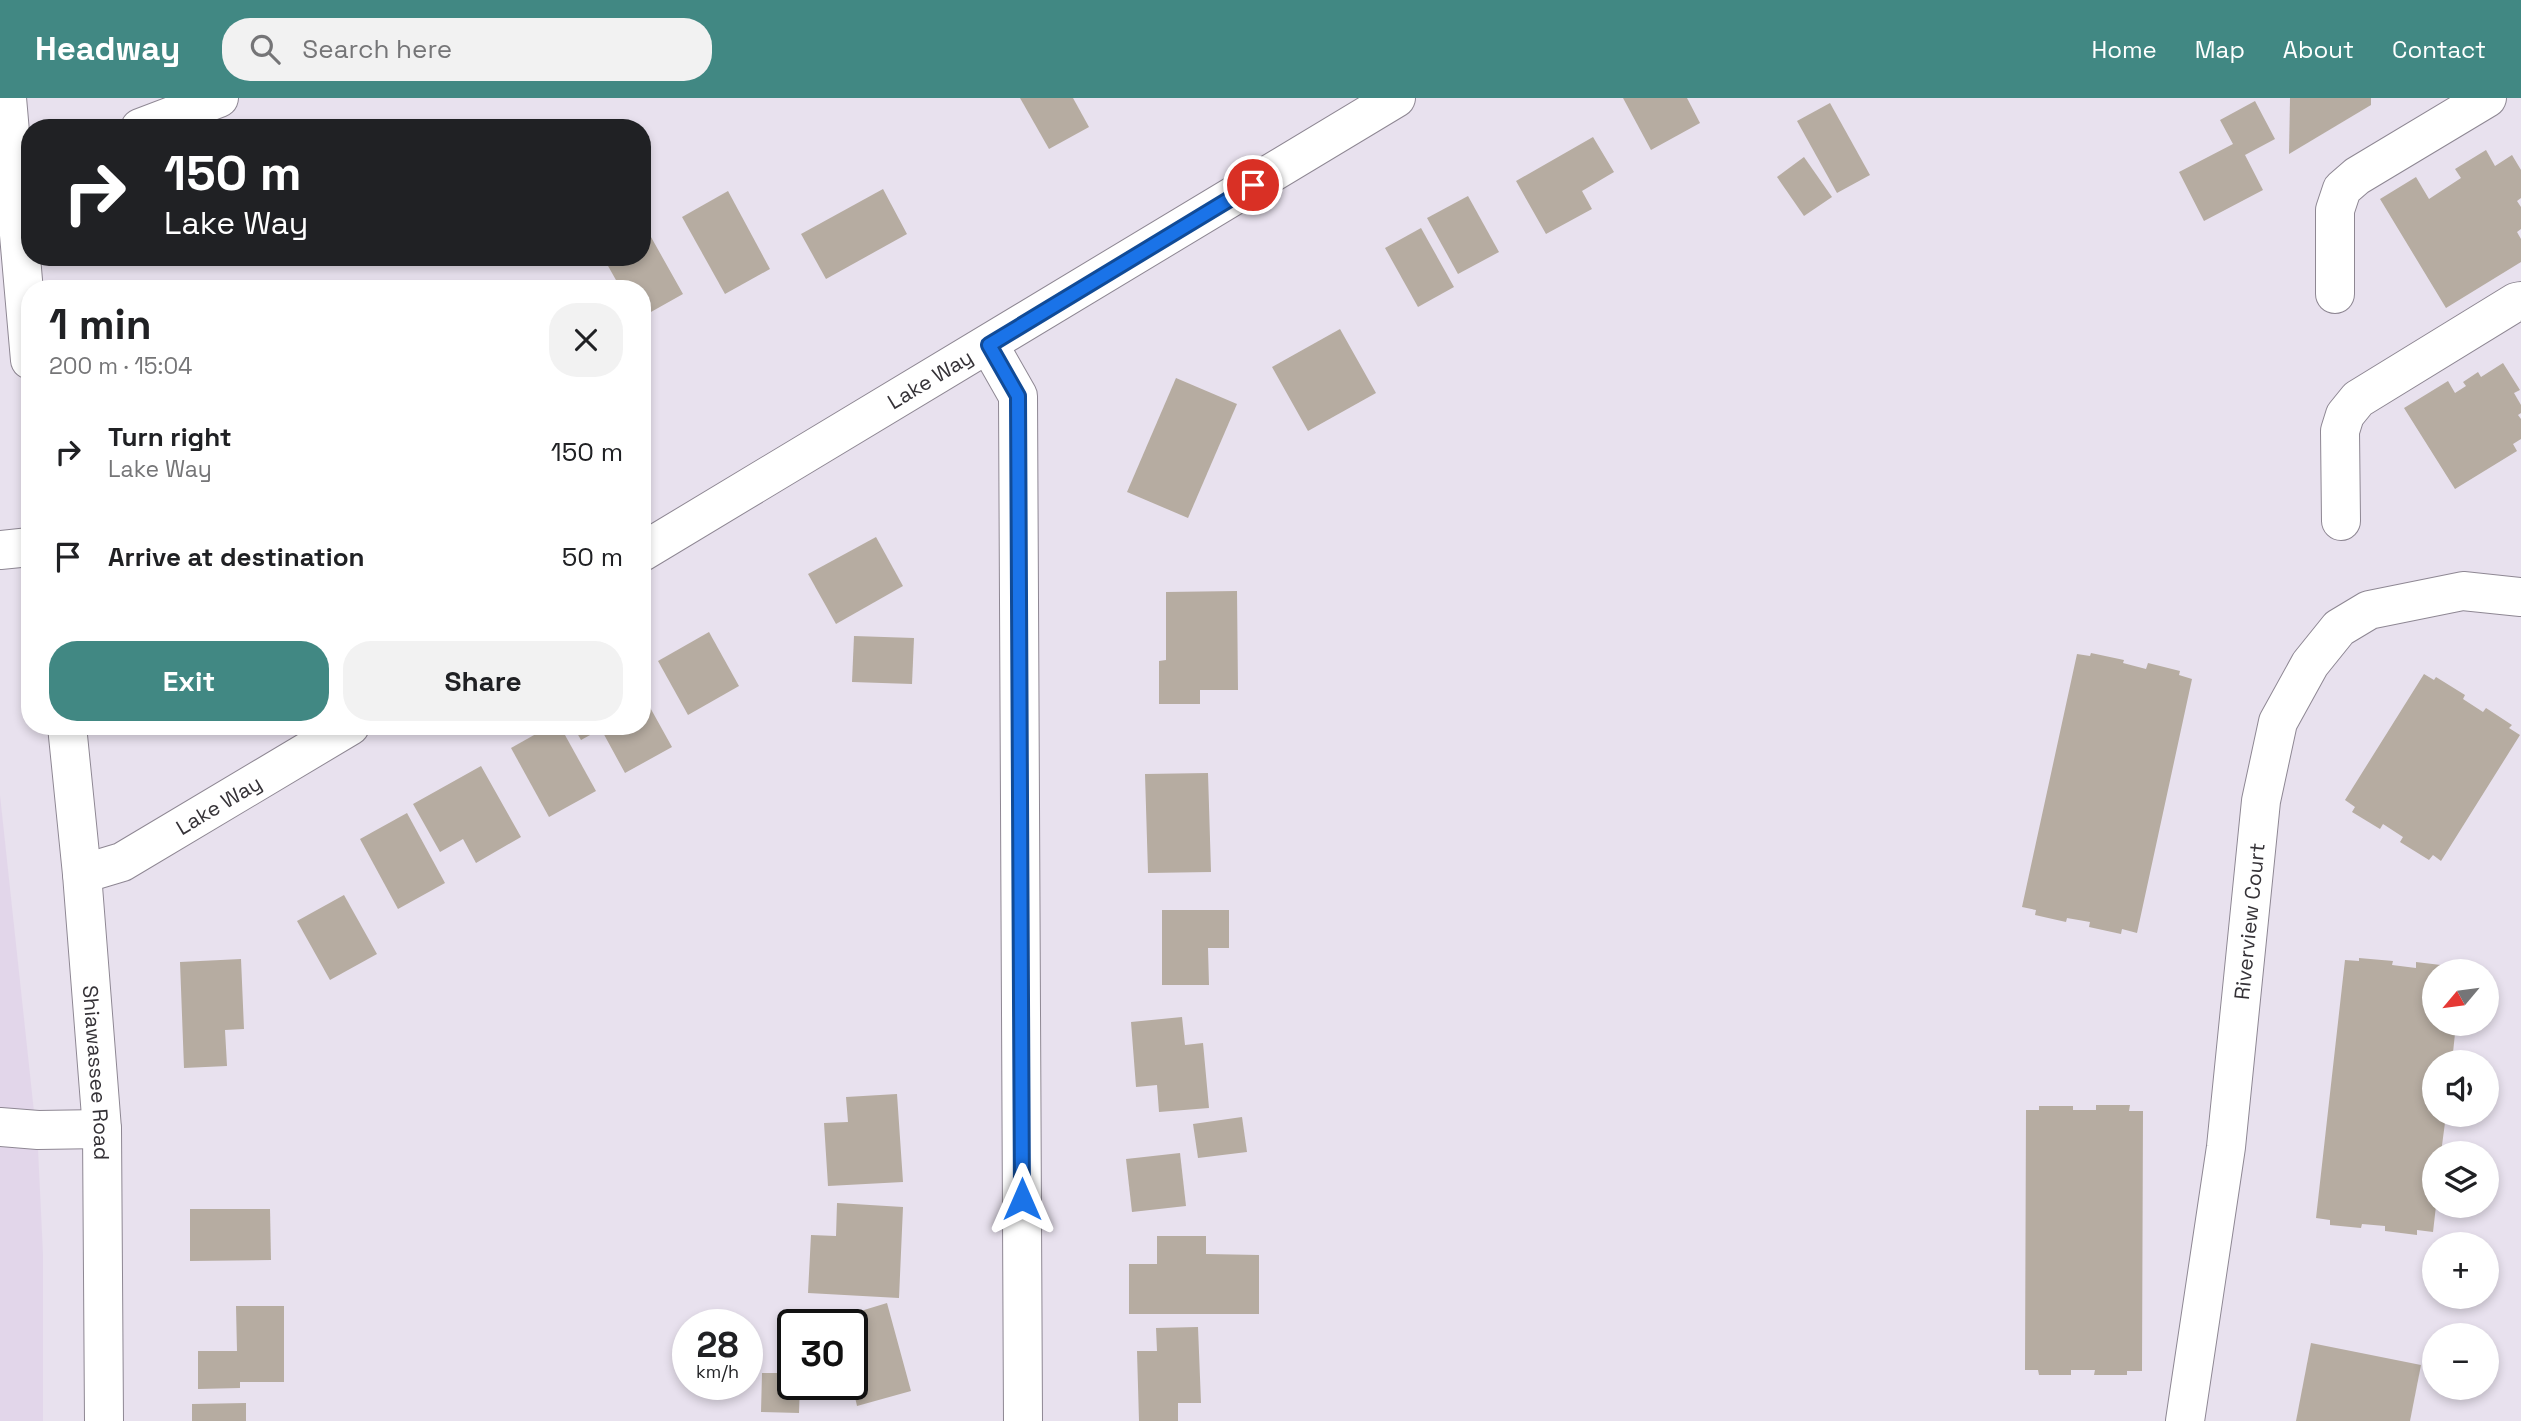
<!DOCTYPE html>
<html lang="en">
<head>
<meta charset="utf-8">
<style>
	:root { --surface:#fff; --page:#f2f2f2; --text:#202124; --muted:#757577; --accent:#418883 }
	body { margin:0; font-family:"Space Grotesk",sans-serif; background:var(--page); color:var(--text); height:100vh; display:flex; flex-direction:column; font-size:26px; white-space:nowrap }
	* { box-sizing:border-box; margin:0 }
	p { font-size:23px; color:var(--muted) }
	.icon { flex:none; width:38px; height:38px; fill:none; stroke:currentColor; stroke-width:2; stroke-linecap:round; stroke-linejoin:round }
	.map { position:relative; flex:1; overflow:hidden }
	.details { position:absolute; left:21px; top:182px; width:630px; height:455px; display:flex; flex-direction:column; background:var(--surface); border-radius:28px; box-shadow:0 4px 10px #0003 }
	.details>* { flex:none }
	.banner { position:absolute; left:21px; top:21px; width:630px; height:147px; border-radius:28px; box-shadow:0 4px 10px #0003; background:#202124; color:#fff; overflow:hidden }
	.needle { width:46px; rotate:241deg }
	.fabs { position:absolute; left:2422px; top:861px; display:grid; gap:14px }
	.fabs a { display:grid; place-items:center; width:77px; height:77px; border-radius:50%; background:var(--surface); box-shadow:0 4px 10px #0003; font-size:35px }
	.speed { position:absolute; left:672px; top:1211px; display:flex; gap:14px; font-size:35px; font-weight:700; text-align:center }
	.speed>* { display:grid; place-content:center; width:91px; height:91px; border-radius:50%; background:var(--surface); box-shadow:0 4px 10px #0003; line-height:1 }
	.speed small { font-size:18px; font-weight:400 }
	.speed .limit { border:4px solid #111; border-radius:10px; background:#fff; color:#111 }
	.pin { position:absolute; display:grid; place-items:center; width:60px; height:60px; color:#fff; margin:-30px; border:4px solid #fff; border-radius:50%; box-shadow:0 2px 7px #0007 }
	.me { position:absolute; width:77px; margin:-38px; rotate:0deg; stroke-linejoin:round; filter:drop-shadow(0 0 5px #0008) }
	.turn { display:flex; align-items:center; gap:24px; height:147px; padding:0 28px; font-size:32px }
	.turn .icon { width:91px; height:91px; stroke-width:2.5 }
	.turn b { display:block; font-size:49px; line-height:60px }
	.round { display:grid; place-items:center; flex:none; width:74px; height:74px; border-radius:28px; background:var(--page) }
	.headline { display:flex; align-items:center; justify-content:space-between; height:119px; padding:0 28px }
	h1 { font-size:42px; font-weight:700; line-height:52px }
	.action { display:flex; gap:14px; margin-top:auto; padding:14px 28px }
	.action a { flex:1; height:80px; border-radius:28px; background:var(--accent); color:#fff; font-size:28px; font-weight:700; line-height:80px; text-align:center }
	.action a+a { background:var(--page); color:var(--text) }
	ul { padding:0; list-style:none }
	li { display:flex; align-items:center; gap:21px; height:105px; padding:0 28px }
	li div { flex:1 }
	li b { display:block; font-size:26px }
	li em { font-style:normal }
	header { display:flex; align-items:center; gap:42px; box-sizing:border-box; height:98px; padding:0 35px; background:var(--accent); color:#fff }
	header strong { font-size:33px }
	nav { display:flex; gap:38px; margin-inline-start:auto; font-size:24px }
	.search { width:490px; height:63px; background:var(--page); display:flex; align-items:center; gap:18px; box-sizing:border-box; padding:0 24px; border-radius:28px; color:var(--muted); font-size:26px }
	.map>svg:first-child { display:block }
</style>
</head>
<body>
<header>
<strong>Headway</strong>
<div class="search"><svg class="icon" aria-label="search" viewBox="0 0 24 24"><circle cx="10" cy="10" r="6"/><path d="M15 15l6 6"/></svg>Search here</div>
<nav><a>Home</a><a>Map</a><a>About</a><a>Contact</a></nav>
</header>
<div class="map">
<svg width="2521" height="1323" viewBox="0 0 2521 1323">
	<rect width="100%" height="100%" fill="#e8e1ee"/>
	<!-- built -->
	<polygon fill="#e2d6ea" points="0,697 38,1051 43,1156 43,1323 0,1323"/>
	<!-- building -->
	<g fill="#b6aca1">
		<polygon points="1020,0 1073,0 1089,29 1049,51"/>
		<polygon points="1623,0 1687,0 1700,25 1651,52"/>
		<polygon points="2290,0 2371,0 2371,7 2289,56"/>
		<polygon points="2255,3 2275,41 2245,57 2263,92 2204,123 2179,74 2233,46 2220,22"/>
		<polygon points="1830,5 1870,77 1837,95 1797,23"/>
		<polygon points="1593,39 1614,74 1582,93 1592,111 1546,136 1516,83"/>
		<polygon points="2486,52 2495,68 2512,57 2521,72 2521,100 2517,103 2521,109 2521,131 2517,134 2521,141 2521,164 2446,210 2380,101 2416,79 2429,101 2461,80 2455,71"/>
		<polygon points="1804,59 1832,99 1804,118 1777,79"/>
		<polygon points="883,91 907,136 826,181 801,136"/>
		<polygon points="728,93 770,171 725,196 682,119"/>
		<polygon points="1468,98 1499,154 1458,176 1427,120"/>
		<polygon points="642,123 683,196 642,219 642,191 621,191 603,159 642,159"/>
		<polygon points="1421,130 1454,189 1418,209 1385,150"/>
		<polygon points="1340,231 1376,295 1308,333 1272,269"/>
		<polygon points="2503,265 2520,292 2514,295 2521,307 2521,315 2518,317 2521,321 2521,341 2513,346 2517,353 2455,391 2404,310 2448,283 2455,295 2466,288 2463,284 2478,274 2481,279"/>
		<polygon points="1176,280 1237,306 1188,420 1127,394"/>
		<polygon points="876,439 903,488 836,526 808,476"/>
		<polygon points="1237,493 1238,592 1200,592 1200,606 1159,606 1159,563 1166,562 1166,494"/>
		<polygon points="709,534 739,588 688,617 658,563"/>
		<polygon points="854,538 914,540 912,586 852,584"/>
		<polygon points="2091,555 2124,562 2123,565 2146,571 2148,565 2180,573 2179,577 2192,581 2137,835 2122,831 2121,836 2089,829 2090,824 2067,820 2066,824 2035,817 2036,812 2022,809 2077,556 2090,558"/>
		<polygon points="2424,576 2434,582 2436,579 2465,597 2463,601 2483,614 2486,610 2512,627 2509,630 2520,637 2441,763 2433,757 2429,762 2400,744 2403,739 2383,726 2380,731 2352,714 2355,709 2345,702"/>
		<polygon points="642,595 672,649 625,675 601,631 581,642 573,628 642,628"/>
		<polygon points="550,628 560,628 596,693 549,719 511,650"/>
		<polygon points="481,668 521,739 476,765 463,741 440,754 413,706"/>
		<polygon points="1208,675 1211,774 1148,775 1145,676"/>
		<polygon points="407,715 445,785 398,811 360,741"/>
		<polygon points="344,797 377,856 330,882 297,823"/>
		<polygon points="1162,812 1229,812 1229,850 1208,850 1209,887 1162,887"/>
		<polygon points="2359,860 2393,863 2392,867 2416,870 2416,864 2449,868 2449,873 2434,873 2434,926 2456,926 2452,964 2434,964 2434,1017 2446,1017 2441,1055 2434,1055 2436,1108 2433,1134 2417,1132 2417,1137 2385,1133 2385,1128 2362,1126 2361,1130 2330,1127 2330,1122 2316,1120 2345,862 2359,863"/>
		<polygon points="241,861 244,931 225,932 227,968 184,970 180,864"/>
		<polygon points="1182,919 1185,947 1203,945 1209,1010 1159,1014 1157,987 1136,989 1131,924"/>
		<polygon points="897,996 903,1084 828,1088 824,1025 848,1024 846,999"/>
		<polygon points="2096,1007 2130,1007 2129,1013 2143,1013 2142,1273 2127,1273 2127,1277 2094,1277 2095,1272 2071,1272 2071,1277 2039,1277 2038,1272 2025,1272 2026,1012 2039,1012 2039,1008 2073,1008 2073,1012 2096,1012"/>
		<polygon points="1242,1019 1247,1054 1198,1060 1193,1026"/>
		<polygon points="1180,1055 1186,1108 1132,1114 1126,1061"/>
		<polygon points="837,1105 903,1109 899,1200 808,1195 811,1137 836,1138"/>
		<polygon points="190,1111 270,1111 271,1162 190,1163"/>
		<polygon points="1157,1138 1206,1138 1206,1156 1259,1157 1259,1216 1129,1216 1129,1166 1157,1166"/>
		<polygon points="887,1205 911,1293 857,1308 852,1286 852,1227 818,1226"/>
		<polygon points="236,1208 284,1208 284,1284 240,1284 240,1290 198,1291 198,1253 237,1253"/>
		<polygon points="1198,1229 1201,1305 1178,1305 1178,1323 1139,1323 1137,1253 1157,1253 1156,1230"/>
		<polygon points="2311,1245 2421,1267 2410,1323 2296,1323"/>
		<polygon points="762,1275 793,1275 793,1286 800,1286 799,1315 761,1314"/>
		<polygon points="246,1305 246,1323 192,1323 192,1306"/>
	</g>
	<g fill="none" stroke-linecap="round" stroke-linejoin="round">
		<!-- minor casing -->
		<g stroke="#8e8793" stroke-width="40">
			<g id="minor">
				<polyline points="7,0 30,262"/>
				<polyline points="140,30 219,0"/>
				<polyline points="2335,196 2335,112 2342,91 2357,78 2487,0"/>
				<polyline points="989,247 1018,298 1023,1323"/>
				<polyline points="2341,423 2340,333 2345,317 2358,301 2516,204 2521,203"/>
				<polyline points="0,452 30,449"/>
				<path id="s1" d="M642,454l754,-454"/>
				<path id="s2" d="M67,628l15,148 20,255 2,292"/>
				<path id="s3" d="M82,776l40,-12 228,-136"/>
				<polyline points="0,1029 38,1032 102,1031"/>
				<path id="s4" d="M2185,1323l41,-274 35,-346 17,-79 32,-58 29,-36 30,-18 94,-19 58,6"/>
			</g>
		</g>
		<!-- minor -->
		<use href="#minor" stroke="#fff" stroke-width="38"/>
	</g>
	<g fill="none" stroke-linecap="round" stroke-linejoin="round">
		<!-- route casing -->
		<g stroke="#114b97" stroke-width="18">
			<polyline id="route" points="1022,1101 1018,298 989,247 1253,87"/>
		</g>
		<!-- route -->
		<use href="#route" stroke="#1a73e8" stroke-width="12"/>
	</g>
	<g text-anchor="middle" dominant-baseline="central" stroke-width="5" stroke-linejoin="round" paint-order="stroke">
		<!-- street labels -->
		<g font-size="21" fill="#353237" stroke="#f6eefb">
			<text stroke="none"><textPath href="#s1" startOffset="336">Lake Way</textPath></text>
			<text stroke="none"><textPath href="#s3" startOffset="154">Lake Way</textPath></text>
			<text stroke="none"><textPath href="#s4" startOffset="504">Riverview Court</textPath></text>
			<text stroke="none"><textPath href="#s2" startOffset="348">Shiawassee Road</textPath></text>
		</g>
	</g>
</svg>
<div class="fabs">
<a><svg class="needle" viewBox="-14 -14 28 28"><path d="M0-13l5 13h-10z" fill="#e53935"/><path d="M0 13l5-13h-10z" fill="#757577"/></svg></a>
<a><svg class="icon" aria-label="sound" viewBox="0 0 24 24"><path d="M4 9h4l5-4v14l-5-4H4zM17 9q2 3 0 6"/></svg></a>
<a><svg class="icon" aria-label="layers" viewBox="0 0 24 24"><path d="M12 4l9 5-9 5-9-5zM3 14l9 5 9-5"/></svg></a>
<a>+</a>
<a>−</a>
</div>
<div class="speed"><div>28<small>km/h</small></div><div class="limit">30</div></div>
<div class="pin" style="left:1253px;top:87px;background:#d93025"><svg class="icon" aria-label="arrive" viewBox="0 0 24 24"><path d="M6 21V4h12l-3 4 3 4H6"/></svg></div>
<svg class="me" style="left:1022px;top:1101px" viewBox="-20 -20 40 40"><path d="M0-17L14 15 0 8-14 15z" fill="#1a73e8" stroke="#fff" stroke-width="4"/></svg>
<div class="banner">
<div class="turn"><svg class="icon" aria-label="right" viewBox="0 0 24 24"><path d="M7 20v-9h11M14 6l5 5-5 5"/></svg><div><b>150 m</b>Lake Way</div></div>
</div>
<section class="details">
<div class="headline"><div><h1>1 min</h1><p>200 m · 15:04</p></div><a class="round"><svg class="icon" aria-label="close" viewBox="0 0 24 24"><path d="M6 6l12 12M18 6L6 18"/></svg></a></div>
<ul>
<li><svg class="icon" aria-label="right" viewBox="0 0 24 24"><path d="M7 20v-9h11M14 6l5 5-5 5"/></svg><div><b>Turn right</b><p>Lake Way</p></div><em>150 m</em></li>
<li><svg class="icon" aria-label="arrive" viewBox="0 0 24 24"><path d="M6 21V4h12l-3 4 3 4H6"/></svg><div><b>Arrive at destination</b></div><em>50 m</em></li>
</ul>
<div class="action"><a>Exit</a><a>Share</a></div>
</section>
</div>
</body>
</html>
